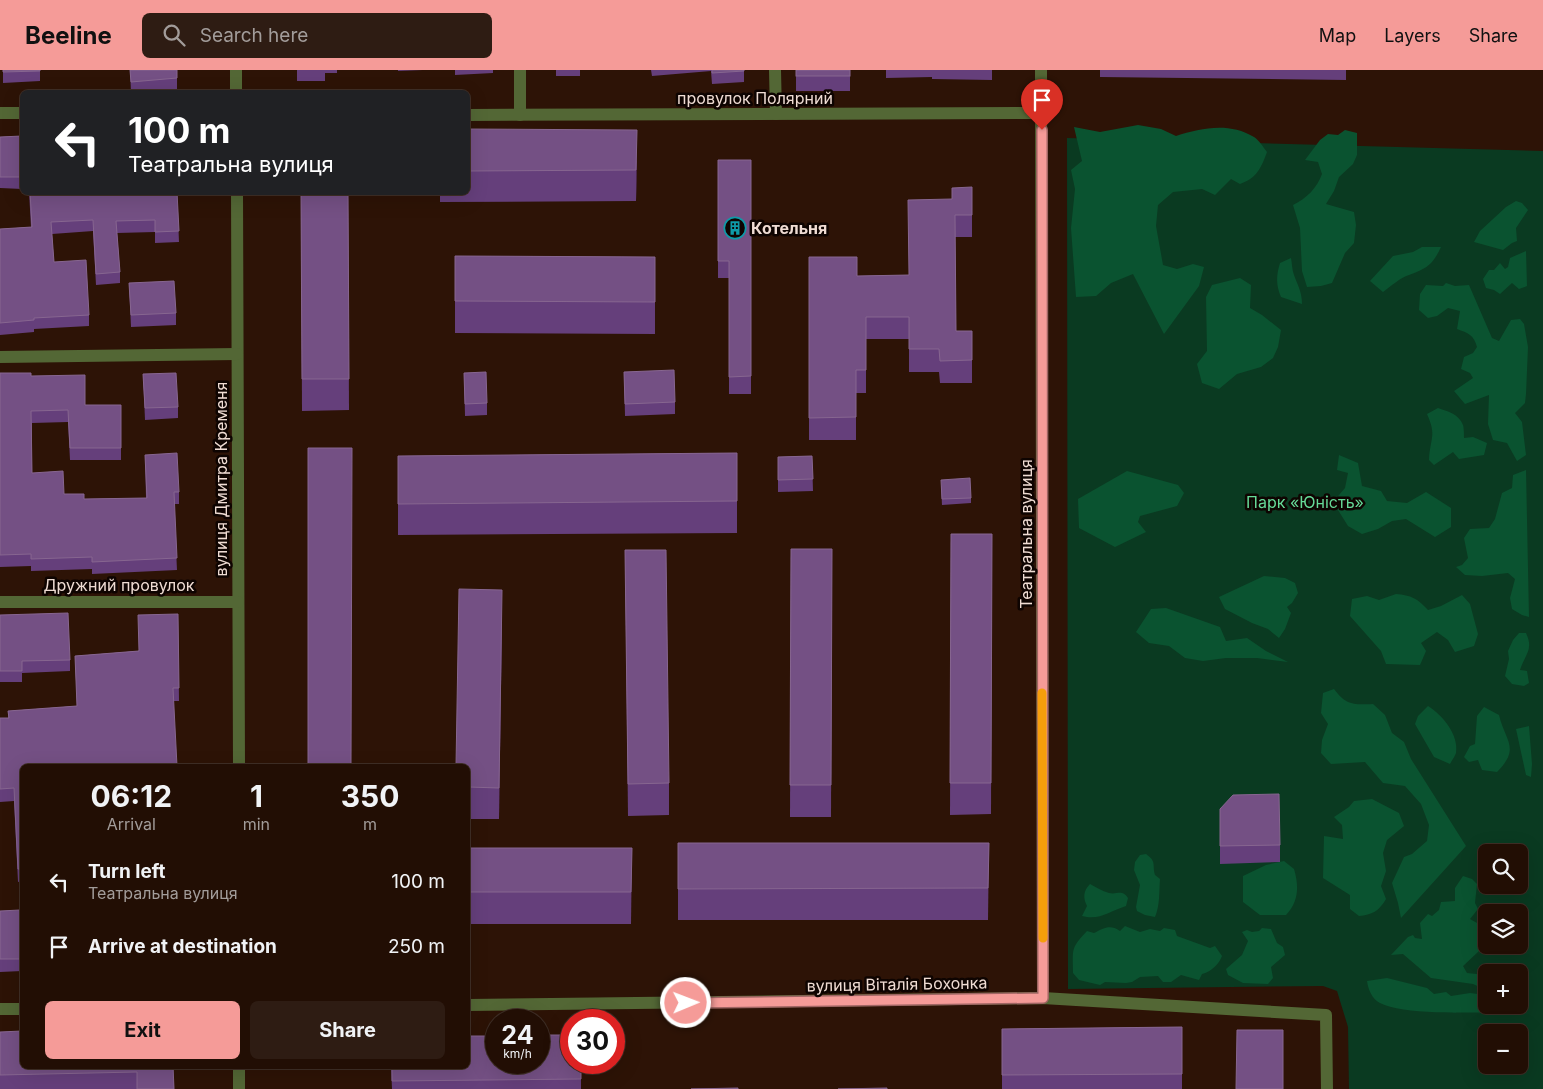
<!DOCTYPE html>
<html lang="en">
<head>
<meta charset="utf-8">
<style>
	:root { --surface:#220e04; --page:#2e1c13; --text:#f1f3f6; --muted:#a29c9a; --line:#3f2e26; --accent:#f59b98 }
	body { margin:0; font-family:Inter,sans-serif; background:var(--page); color:var(--text); height:100vh; display:flex; flex-direction:column; font-size:19px; white-space:nowrap }
	* { box-sizing:border-box; margin:0 }
	p { font-size:16px; color:var(--muted) }
	.icon { flex:none; width:28px; height:28px; fill:none; stroke:currentColor; stroke-width:2; stroke-linecap:round; stroke-linejoin:round }
	.map { position:relative; flex:1; overflow:hidden }
	.panel { position:absolute; left:20px; top:694px; width:450px; height:305px; display:flex; flex-direction:column; background:var(--surface); border-radius:8px; box-shadow:0 5px 20px #0002,0 0 0 1px var(--line) }
	.panel>* { flex:none }
	.guide { position:absolute; left:20px; top:20px; width:450px; height:105px; border-radius:8px; box-shadow:0 5px 20px #0002,0 0 0 1px var(--line); background:#202124; color:#fff; overflow:hidden }
	.controls { position:absolute; left:1478px; top:774px; display:grid; gap:10px }
	.controls a { display:grid; place-items:center; width:50px; height:50px; border-radius:8px; background:var(--surface); box-shadow:0 5px 20px #0002,0 0 0 1px var(--line); font-size:25px }
	.speed { position:absolute; left:485px; top:939px; display:flex; gap:10px; font-size:25px; font-weight:700; text-align:center }
	.speed>* { display:grid; place-content:center; width:65px; height:65px; border-radius:50%; background:var(--surface); box-shadow:0 5px 20px #0002,0 0 0 1px var(--line); line-height:1 }
	.speed small { font-size:12px; font-weight:400 }
	.speed .limit { border:8px solid #d22; background:#fff; color:#111 }
	.pin { position:absolute; display:grid; place-items:center; width:42px; height:42px; color:#fff; margin:-51px -21px; border-radius:50% 50% 50% 0; rotate:-45deg; box-shadow:0 0 5px #0007 }
	.pin .icon { rotate:45deg }
	.me { position:absolute; width:55px; margin:-28px; rotate:89deg; stroke-linejoin:round; filter:drop-shadow(0 0 4px #0008) }
	.turn { display:flex; align-items:center; gap:18px; height:105px; padding:0 25px; font-size:22px }
	.turn .icon { width:65px; height:65px; stroke-width:2.5 }
	.turn b { display:block; font-size:35px; line-height:42px }
	.eta { display:flex; justify-content:space-evenly; align-items:center; height:85px; text-align:center }
	.eta b { font-size:30px; font-weight:700; line-height:35px }
	.button { display:flex; gap:10px; margin-top:auto; padding:10px 25px }
	.button a { flex:1; height:58px; border-radius:8px; background:var(--accent); color:#111; font-size:20px; font-weight:700; line-height:58px; text-align:center }
	.button a+a { background:var(--page); color:var(--text) }
	ul { padding:0; list-style:none }
	li { display:flex; align-items:center; gap:15px; height:65px; padding:0 25px }
	li div { flex:1 }
	li b { display:block; font-size:19px }
	li em { font-style:normal }
	header { display:flex; align-items:center; gap:30px; box-sizing:border-box; height:70px; padding:0 25px; background:var(--accent); color:#111 }
	header strong { font-size:24px }
	nav { display:flex; gap:28px; margin-inline-start:auto; font-size:18px }
	.search { width:350px; height:45px; background:var(--page); display:flex; align-items:center; gap:12px; box-sizing:border-box; padding:0 18px; border-radius:8px; color:var(--muted); font-size:19px }
	.map>svg:first-child { display:block }
</style>
</head>
<body>
<header>
<strong>Beeline</strong>
<div class="search"><svg class="icon" aria-label="search" viewBox="0 0 24 24"><circle cx="10" cy="10" r="6"/><path d="M15 15l6 6"/></svg>Search here</div>
<nav><a>Map</a><a>Layers</a><a>Share</a></nav>
</header>
<div class="map">
<svg width="1543" height="1019" viewBox="0 0 1543 1019">
	<rect width="100%" height="100%" fill="#2d1306"/>
	<!-- green -->
	<path fill="#0a3a21" fill-rule="evenodd" d="M1067,68l476,13v938h-194l-1,-62 -11,-36 -14,-5 -255,3zM1486,782h33v33h-33zM1486,842h33v33h-33zM1486,902h33v33h-33zM1486,962h33v33h-33z"/>
	<!-- forest -->
	<g fill="#0a5330">
		<path d="M1138,55l23,4 15,7c25,-8 53,-14 78,1 5,3 9,10 13,15 -6,16 -10,26 -27,32l-9,-5 -16,16 -13,-6 -29,3 -15,13 -2,21 7,39 14,4 16,-5 11,3 -5,19 -35,48 -31,-60 -22,9 -15,13 -20,1 -5,-69 4,-39 -4,-19 11,-9 -8,-34 26,5z"/>
		<path d="M1345,60l12,3v22l-4,9 -14,13 -5,14 -8,13 28,8 2,13 -2,18 -9,10 -13,30 -11,3 -14,1 -5,-16 -2,-43 -7,-23c14,-7 24,-17 29,-31l-4,-12 -13,-2 15,-20 8,-6 10,1z"/>
		<polygon points="1516,131 1522,133 1528,140 1516,158 1517,171 1512,173 1503,180 1474,172 1480,161 1506,137"/>
		<path d="M1422,177h19c-9,19 -14,21 -32,28 -9,3 -18,11 -26,17l-13,-11 23,-25 20,-4z"/>
		<polygon points="1526,181 1527,216 1519,219 1512,213 1500,224 1494,220 1486,218 1483,209 1489,200 1494,200 1500,193 1505,199 1508,197 1510,188"/>
		<path d="M1291,188c1,5 1,12 3,17 4,11 8,17 8,29l-21,-7c-5,-12 -5,-21 -1,-34z"/>
		<polygon points="1240,208 1251,215 1250,238 1262,245 1281,260 1278,277 1273,288 1261,297 1237,304 1219,319 1202,313 1197,294 1207,281 1206,227 1212,215"/>
		<path d="M1446,213l9,3 14,-1 23,53 7,3 12,-21 9,-1 4,5 4,23 -2,47 -1,9 -10,10 7,9 4,33 -9,6 -10,-18 -14,-3 -5,-16 1,-29 -24,9 -11,-13 19,-13 -3,-5 -9,-4 3,-12 9,-4 4,-6c-3,-12 -9,-14 -20,-18l3,-18 -12,-3 -11,8 -9,2 -9,-8 1,-16 6,-9 17,1z"/>
		<path d="M1438,338c9,3 21,6 25,17 1,3 1,10 1,13l9,-1 14,6 -3,12 -25,4 -6,-7 -19,13 -5,-5c1,-22 8,-24 -2,-46z"/>
		<polygon points="1339,385 1358,393 1362,416 1381,421 1387,431 1407,433 1426,422 1451,438 1451,457 1435,467 1406,449 1392,451 1378,459 1362,464 1348,456 1333,432 1345,418 1348,403 1337,400"/>
		<polygon points="1526,400 1529,547 1522,545 1512,539 1510,528 1515,509 1508,503 1482,506 1465,505 1456,497 1462,495 1468,488 1464,468 1470,459 1489,458 1495,449 1502,423 1512,418 1513,405"/>
		<polygon points="1127,401 1178,415 1184,423 1177,436 1140,446 1138,452 1146,462 1115,477 1079,458 1078,429"/>
		<polygon points="1264,506 1285,508 1295,513 1298,523 1292,533 1287,537 1291,543 1285,559 1279,568 1268,559 1252,553 1225,539 1219,527"/>
		<path d="M1396,524c15,1 22,5 32,16l13,-4 21,-11 8,9 8,30 -4,12 -19,6 -7,-12 -11,-8 -16,11 5,8 -6,14 -34,-1 -5,-13 -31,-35 2,-17 15,-3 12,4z"/>
		<polygon points="1166,538 1220,557 1226,571 1247,568 1266,581 1288,592 1257,588 1226,588 1203,591 1185,588 1169,576 1149,573 1136,562 1151,539"/>
		<path d="M1519,563h7c8,17 -1,21 -6,37l7,1 2,12 -5,3 -12,-2 -7,-8 4,-17 -1,-8 5,-11z"/>
		<path d="M1334,619c12,16 19,16 39,15l12,11 7,18 12,9 7,17 55,87 -65,72 -3,-15 -6,-20 12,-26 8,-3 15,-13 2,-16 -8,-21 -16,-18 -22,-3 -18,-21 -34,2 -10,-11 1,-13 6,-16 -7,-11 2,-20z"/>
		<path d="M1428,636c14,9 31,28 28,47 -1,3 -4,7 -6,11l-16,-7 -19,-33 3,-8z"/>
		<path d="M1484,637l15,8c6,26 22,33 -2,57l-15,-2 -4,-10 -9,2 -5,-5 6,-11 5,-2 2,-28z"/>
		<polygon points="1529,656 1532,694 1531,707 1526,705 1516,659"/>
		<path d="M1372,729l27,14 5,13 -17,14 -4,13 3,18 -5,15 5,13c-7,12 -14,16 -27,17l-9,-7v-14l-27,-17 1,-42 19,3 -1,-14 -8,-8 15,-10 5,-6z"/>
		<path d="M1146,784c11,8 6,10 9,21l5,4c-1,13 0,26 -5,38l-10,-2 -8,-4 -1,-4 4,-22 -6,-15 1,-8 5,-7z"/>
		<path d="M1284,791l10,8c5,17 5,32 -8,46h-26l-17,-13v-26l23,-11z"/>
		<polygon points="1463,806 1472,809 1477,814 1475,833 1478,839 1470,849 1484,857 1479,881 1463,896 1467,903 1486,905 1486,920 1473,914 1431,908 1403,884 1391,885 1408,867 1413,865 1415,868 1422,869 1420,853 1428,844 1432,846 1439,840 1441,832 1455,831 1455,818"/>
		<path d="M1090,814c6,3 12,7 19,9 8,2 13,-4 19,5l-2,8c-16,5 -27,15 -44,10l5,-10c-4,-8 -4,-15 3,-22z"/>
		<path d="M1125,856l15,6 10,-3 10,2 4,-3 11,2 2,6 33,12 5,-2 7,10c-3,8 -11,16 -20,18l-3,6 -18,-5 -10,7h-8l-5,-6 -18,1 -8,5 -6,1 -21,-1 -5,3 -21,-5 -6,-7c0,-24 -3,-24 14,-42l7,2c10,-5 16,-9 26,-2z"/>
		<polygon points="1262,858 1271,859 1277,873 1283,877 1285,885 1271,897 1273,908 1268,914 1243,913 1228,905 1226,899 1242,885 1248,871 1242,862 1247,860 1252,862 1259,861"/>
		<path d="M1387,908l40,10 7,6 12,-2 5,4 19,-3 16,2v10h8l1,8c-27,-1 -93,2 -115,-10 -8,-4 -12,-14 -13,-22z"/>
	</g>
	<g fill="none" stroke-linecap="round" stroke-linejoin="round">
		<!-- minor -->
		<g stroke="#536735" stroke-width="12">
			<polyline points="236,0 236,22"/>
			<polyline points="520,0 520,45"/>
			<polyline points="775,0 776,44"/>
			<polyline points="1041,0 1043,928"/>
			<polyline points="0,43 22,43"/>
			<polyline points="468,45 1042,43"/>
			<polyline points="237,122 239,696"/>
			<polyline points="0,287 237,284"/>
			<polyline points="0,532 238,532"/>
			<polyline points="468,935 1043,928 1326,945 1327,1019"/>
			<polyline points="0,939 22,939"/>
			<polyline points="239,996 239,1019"/>
		</g>
	</g>
	<!-- wall -->
	<g fill="#653f7b">
		<polygon points="3,0 40,0 40,11 3,13"/>
		<polygon points="130,0 177,0 177,20 148,22 131,22"/>
		<polygon points="297,0 337,0 337,3 325,3 325,11 297,11"/>
		<polygon points="398,0 423,0 398,1"/>
		<polygon points="455,0 493,0 493,3 455,5"/>
		<rect x="556" y="0" width="24" height="6"/>
		<polygon points="651,0 744,0 744,12 712,14 711,1 652,6"/>
		<rect x="796" y="0" width="54" height="21"/>
		<polygon points="886,0 992,0 992,10 932,9 932,7 886,8"/>
		<polygon points="1100,0 1346,0 1346,10 1100,7"/>
		<polygon points="468,59 637,91 636,131 440,132 440,122 468,122"/>
		<polygon points="22,66 22,119 0,118 0,67"/>
		<polygon points="718,90 751,90 751,324 729,324 729,208 718,208"/>
		<polygon points="972,117 972,167 955,167 956,261 972,261 972,313 940,313 939,302 909,302 909,269 866,269 866,323 856,323 856,370 809,370 809,187 857,206 909,205 952,129"/>
		<polygon points="29,122 177,122 179,172 155,173 155,162 117,163 120,202 120,213 96,215 93,161 52,164 54,192 89,245 89,256 34,259 34,262 0,265 0,159 31,157"/>
		<polygon points="301,122 348,122 349,340 302,341"/>
		<polygon points="455,186 655,187 655,264 455,263"/>
		<polygon points="129,213 176,243 176,255 131,257"/>
		<polygon points="624,302 675,332 675,344 625,346"/>
		<polygon points="0,303 31,306 85,335 121,335 121,390 70,390 68,352 32,353 32,403 64,424 84,429 146,428 145,385 179,422 179,434 174,434 177,500 92,504 92,499 31,501 31,496 0,497"/>
		<polygon points="464,303 487,333 487,345 465,346"/>
		<polygon points="143,304 178,337 178,348 145,350"/>
		<polygon points="737,383 737,463 398,465 398,386"/>
		<polygon points="812,386 813,421 778,422 778,387"/>
		<polygon points="941,416 971,428 971,433 942,435"/>
		<polygon points="951,464 992,464 991,744 950,745"/>
		<polygon points="791,479 832,479 831,747 790,747"/>
		<polygon points="625,480 669,713 669,745 628,746"/>
		<polygon points="178,544 179,631 174,631 22,696 22,811 18,812 14,731 0,732 0,648 8,648 8,641 77,636 75,586 138,581"/>
		<polygon points="0,545 70,590 70,601 22,603 22,612 0,612"/>
		<polygon points="502,551 499,749 468,749 468,696"/>
		<polygon points="1220,739 1280,775 1280,792 1220,794"/>
		<polygon points="678,773 989,773 988,850 678,850"/>
		<polygon points="468,778 632,778 631,854 468,854"/>
		<polygon points="0,841 20,848 22,848 22,901 0,902"/>
		<polygon points="1182,957 1182,1019 1002,1019 1002,959"/>
		<polygon points="0,962 173,996 174,1019 0,1019"/>
		<polygon points="581,992 581,1019 392,1019 391,996"/>
	</g>
	<!-- shaded-wall -->
	<g fill="#492648">
		<polygon points="637,60 637,91 636,131 636,100"/>
		<polygon points="502,520 502,551 499,749 499,718"/>
	</g>
	<!-- building -->
	<g fill="#745084" stroke="#876690">
		<polygon points="3,0 40,0 40,1 3,2"/>
		<polygon points="130,0 177,0 177,8 131,12"/>
		<polygon points="712,0 744,0 744,1 712,3"/>
		<rect x="796" y="0" width="54" height="6"/>
		<polygon points="468,59 637,60 636,100 468,101"/>
		<polygon points="22,66 22,107 0,107 0,67"/>
		<polygon points="718,90 751,90 751,306 729,307 729,191 718,191"/>
		<polygon points="972,117 972,145 955,145 956,261 972,261 972,290 940,291 939,279 909,279 909,247 866,247 866,300 856,300 856,347 809,348 809,187 857,187 857,206 909,205 908,130 952,129 952,118"/>
		<polygon points="30,122 177,122 179,161 155,162 155,150 116,151 120,202 96,204 93,150 51,152 54,192 86,190 89,245 34,248 34,250 0,253 0,159 32,157"/>
		<polygon points="301,122 348,122 349,309 302,309"/>
		<polygon points="455,186 655,187 655,232 455,231"/>
		<polygon points="174,211 176,243 131,245 129,213"/>
		<polygon points="674,300 675,332 625,334 624,302"/>
		<polygon points="486,302 487,333 465,334 464,303"/>
		<polygon points="0,303 31,303 31,306 85,305 85,335 121,335 121,378 70,378 68,340 31,341 32,403 63,401 64,424 84,424 84,429 147,428 145,385 177,383 179,422 174,422 177,488 92,492 92,487 31,489 31,484 0,485"/>
		<polygon points="176,303 178,337 145,338 143,304"/>
		<polygon points="308,378 352,378 351,696 308,696"/>
		<polygon points="737,383 737,431 398,434 398,386"/>
		<polygon points="812,386 813,409 778,410 778,387"/>
		<polygon points="970,408 971,428 942,429 941,410"/>
		<polygon points="951,464 992,464 991,713 950,713"/>
		<polygon points="791,479 832,479 831,715 790,715"/>
		<polygon points="625,480 666,480 669,713 628,714"/>
		<polygon points="459,519 502,520 499,718 468,717 468,696 456,696"/>
		<polygon points="68,543 70,590 22,591 22,601 0,601 0,545"/>
		<polygon points="178,544 179,618 173,618 177,696 22,696 22,799 18,799 14,718 0,719 0,648 9,648 8,641 77,636 75,586 139,581 138,545"/>
		<polygon points="1279,724 1280,775 1220,776 1220,739 1233,725"/>
		<polygon points="678,773 989,773 988,818 678,819"/>
		<polygon points="468,778 632,778 631,822 468,822"/>
		<polygon points="20,840 20,848 22,848 22,889 0,889 0,841"/>
		<polygon points="1182,957 1182,1004 1002,1005 1002,959"/>
		<polygon points="1237,960 1283,960 1283,1019 1236,1019"/>
		<polygon points="22,961 22,996 173,996 174,1019 137,1019 137,1002 0,1005 0,962"/>
		<polygon points="539,965 571,965 571,992 581,992 581,1009 392,1011 392,996 468,996 468,966 496,966 496,992 539,992"/>
		<polygon points="738,1018 738,1019 691,1019"/>
		<polygon points="887,1018 887,1019 838,1019"/>
	</g>
	<g fill="none" stroke-linecap="round" stroke-linejoin="round">
		<!-- route casing -->
		<g stroke="#9f6563" stroke-width="12">
			<polyline id="route" points="686,933 1043,928 1042,60"/>
		</g>
		<!-- route -->
		<use href="#route" stroke="#f59b98" stroke-width="9"/>
		<!-- slow -->
		<polyline stroke="#f59e0b" stroke-width="9" points="1042,623 1043,868"/>
	</g>
	<!-- icons -->
	<defs>
		<g id="building-ring" transform="scale(1.125)"><circle r="9.5" fill="#0e0401" stroke="#0f9aa8" stroke-width="1.5"/><path d="M-4-6H4V6H1V3H-1V6H-4ZM-2.5-4.3h1.7v1.8h-1.7ZM.8-4.3h1.7v1.8H.8ZM-2.5-1h1.7V.8h-1.7ZM.8-1h1.7V.8H.8Z" fill="#0f9aa8"/></g>
	</defs>
	<g fill-rule="evenodd">
		<use href="#building-ring" x="735" y="158"/>
	</g>
	<g text-anchor="middle" dominant-baseline="central" stroke-width="5" stroke-linejoin="round" paint-order="stroke">
		<!-- street labels -->
		<g font-size="16" fill="#efdcd3" stroke="#0e0401">
			<text x="755" y="28">провулок Полярний</text>
			<text transform="translate(221 409) rotate(-90)">вулиця Дмитра Кременя</text>
			<text transform="translate(1026 464) rotate(-90)">Театральна вулиця</text>
			<text x="119" y="515">Дружний провулок</text>
			<text transform="translate(897 914) rotate(-1)">вулиця Віталія Бохонка</text>
		</g>
		<!-- poi labels -->
		<g font-size="16" font-weight="bold" fill="#efdcd3" stroke="#0e0401" text-anchor="start">
			<text x="751" y="158">Котельня</text>
		</g>
		<!-- park labels -->
		<g font-size="16" fill="#66da98" stroke="#0e0401">
			<text x="1305" y="432">Парк «Юність»</text>
		</g>
	</g>
</svg>
<div class="controls">
<a><svg class="icon" aria-label="search" viewBox="0 0 24 24"><circle cx="10" cy="10" r="6"/><path d="M15 15l6 6"/></svg></a>
<a><svg class="icon" aria-label="layers" viewBox="0 0 24 24"><path d="M12 4l9 5-9 5-9-5zM3 14l9 5 9-5"/></svg></a>
<a>+</a>
<a>−</a>
</div>
<div class="speed"><div>24<small>km/h</small></div><div class="limit">30</div></div>
<div class="pin" style="left:1042px;top:60px;background:#d93025"><svg class="icon" aria-label="arrive" viewBox="0 0 24 24"><path d="M6 21V4h12l-3 4 3 4H6"/></svg></div>
<svg class="me" style="left:686px;top:933px" viewBox="-20 -20 40 40"><circle r="17" fill="#f59b98" stroke="#fff" stroke-width="3"/><path d="M0-11L8 9 0 5-8 9z" fill="#fff"/></svg>
<div class="guide">
<div class="turn"><svg class="icon" aria-label="left" viewBox="0 0 24 24"><path d="M17 20v-9H6M10 6l-5 5 5 5"/></svg><div><b>100 m</b>Театральна вулиця</div></div>
</div>
<section class="panel">
<div class="eta">
<div><b>06:12</b><p>Arrival</p></div>
<div><b>1</b><p>min</p></div>
<div><b>350</b><p>m</p></div>
</div>
<ul>
<li><svg class="icon" aria-label="left" viewBox="0 0 24 24"><path d="M17 20v-9H6M10 6l-5 5 5 5"/></svg><div><b>Turn left</b><p>Театральна вулиця</p></div><em>100 m</em></li>
<li><svg class="icon" aria-label="arrive" viewBox="0 0 24 24"><path d="M6 21V4h12l-3 4 3 4H6"/></svg><div><b>Arrive at destination</b></div><em>250 m</em></li>
</ul>
<div class="button"><a>Exit</a><a>Share</a></div>
</section>
</div>
</body>
</html>
